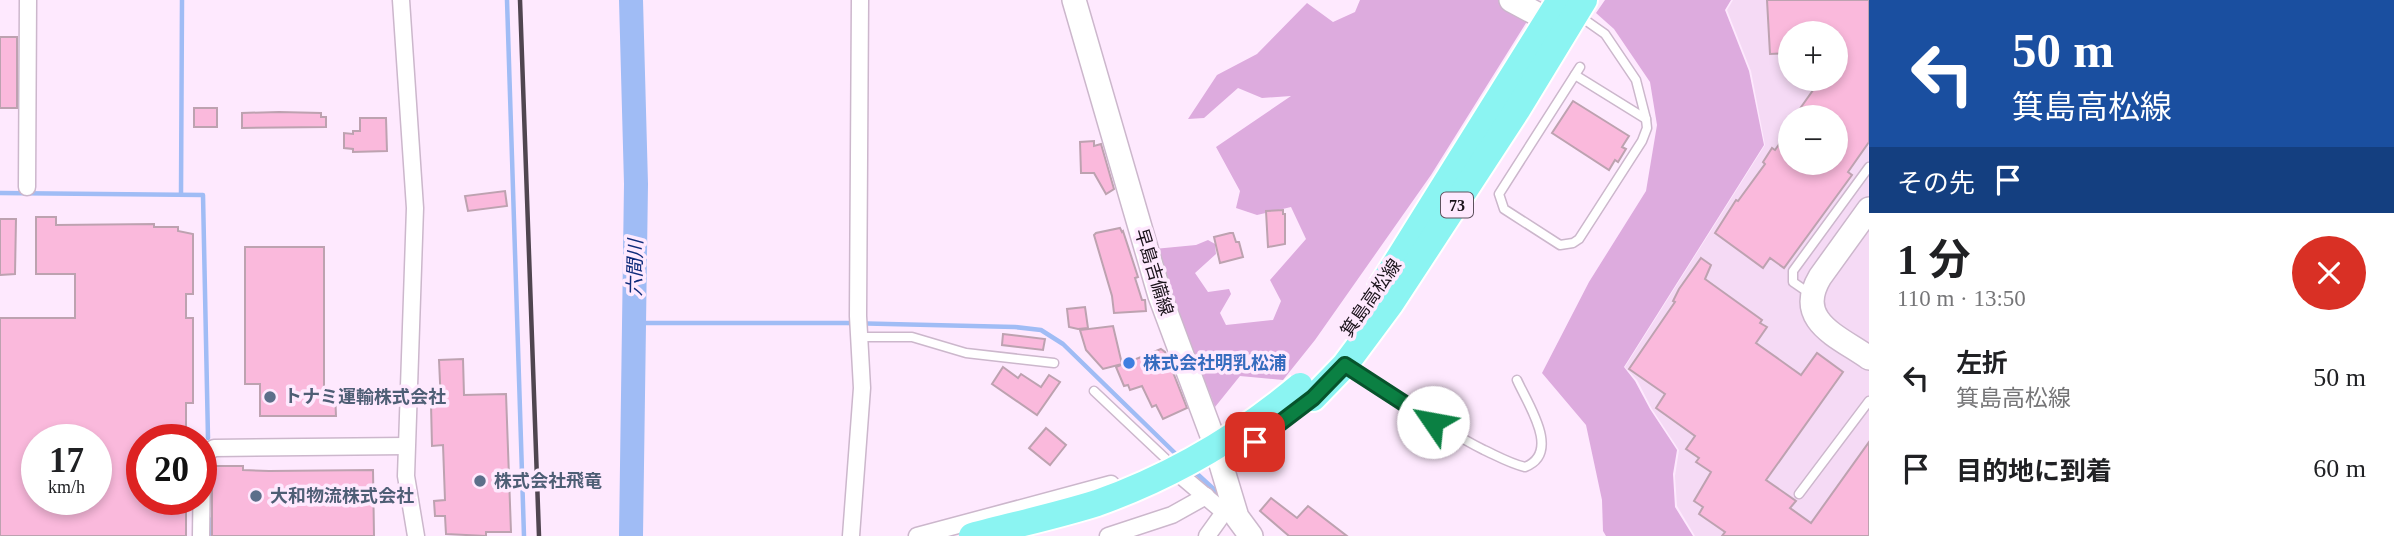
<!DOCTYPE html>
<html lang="ja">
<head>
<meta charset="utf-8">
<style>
	:root { --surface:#fff; --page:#f2f2f2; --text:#202124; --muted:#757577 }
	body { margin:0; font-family:"Times New Roman","Noto Sans JP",serif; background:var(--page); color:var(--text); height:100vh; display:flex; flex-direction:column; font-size:26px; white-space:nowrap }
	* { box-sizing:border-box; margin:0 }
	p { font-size:23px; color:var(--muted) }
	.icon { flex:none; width:38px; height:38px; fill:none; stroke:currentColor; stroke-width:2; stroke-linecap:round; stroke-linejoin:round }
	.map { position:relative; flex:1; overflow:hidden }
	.side { display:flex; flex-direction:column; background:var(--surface); width:525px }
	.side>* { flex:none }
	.banner { background:#1a4fa0; color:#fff; overflow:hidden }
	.controls { position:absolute; left:1778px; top:21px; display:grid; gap:14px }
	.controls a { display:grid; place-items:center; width:70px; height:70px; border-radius:50%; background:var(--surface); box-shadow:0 4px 10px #0003; font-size:35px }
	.speed { position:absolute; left:21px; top:424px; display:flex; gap:14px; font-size:35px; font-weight:700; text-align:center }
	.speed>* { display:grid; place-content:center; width:91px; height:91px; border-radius:50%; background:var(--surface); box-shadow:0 4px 10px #0003; line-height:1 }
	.speed small { font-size:18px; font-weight:400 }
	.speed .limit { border:10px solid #d22; background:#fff; color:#111 }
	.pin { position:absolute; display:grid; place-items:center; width:60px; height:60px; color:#fff; margin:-30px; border-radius:14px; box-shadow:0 4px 10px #0006 }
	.me { position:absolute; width:77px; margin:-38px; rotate:303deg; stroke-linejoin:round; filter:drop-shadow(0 0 5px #0008) }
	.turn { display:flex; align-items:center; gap:24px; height:147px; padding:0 28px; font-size:32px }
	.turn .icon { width:91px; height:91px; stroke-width:2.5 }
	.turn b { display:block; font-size:49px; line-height:60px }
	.then { display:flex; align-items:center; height:66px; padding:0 28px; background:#0003; gap:14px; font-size:26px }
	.round { display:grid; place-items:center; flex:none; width:74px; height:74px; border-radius:37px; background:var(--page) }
	.summary { display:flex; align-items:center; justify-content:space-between; height:119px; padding:0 28px }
	h1 { font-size:42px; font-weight:700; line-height:52px }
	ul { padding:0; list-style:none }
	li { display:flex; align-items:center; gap:21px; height:91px; padding:0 28px }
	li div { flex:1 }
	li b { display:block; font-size:26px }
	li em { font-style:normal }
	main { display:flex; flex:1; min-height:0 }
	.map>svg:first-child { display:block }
</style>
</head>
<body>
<main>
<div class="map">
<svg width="1869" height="536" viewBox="0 0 1869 536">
	<rect width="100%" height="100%" fill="#fee9fe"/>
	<!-- built -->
	<path fill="#f5daf5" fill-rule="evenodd" d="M1733,0h136v536h-174l-18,-30 -2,-30 4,-26 -27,-41 -15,-29 -12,-13 140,-222 -14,-74 -24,-61zM1790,33h46v46h-46zM1790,117h46v46h-46z"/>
	<!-- green -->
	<g fill="#ddabde">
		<polygon points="1360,0 1499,0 1525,16 1526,23 1431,175 1315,340 1283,380 1240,376 1215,407 1154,249 1196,245 1208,240 1215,244 1216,254 1195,273 1208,292 1229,289 1231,294 1220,313 1226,325 1273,320 1281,301 1270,280 1306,239 1291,207 1257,215 1236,208 1240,191 1216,147 1291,96 1262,98 1238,88 1204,118 1188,119 1217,75 1257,54 1307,3 1333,22 1355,12"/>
		<polygon points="1605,0 1731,0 1725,10 1749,71 1764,145 1624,367 1635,381 1650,409 1677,450 1673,474 1675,507 1693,536 1606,536 1603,531 1602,500 1586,425 1542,373 1589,282 1646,191 1657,125 1650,82 1614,29 1596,13"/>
	</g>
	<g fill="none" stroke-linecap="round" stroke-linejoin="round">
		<!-- stream -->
		<g stroke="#a0bcf5" stroke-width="4.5">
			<polyline points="507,0 524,536"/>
			<polyline points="0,193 203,195 208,438"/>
			<polyline points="181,194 182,0"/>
			<polyline points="634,323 846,323 1015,327 1041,330 1063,344 1180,458"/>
			<polyline points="1194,471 1219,494"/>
			<polyline points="209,519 209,536"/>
		</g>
		<!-- river -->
		<polyline stroke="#a0bcf5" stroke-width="24" points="631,0 636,184 631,536"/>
	</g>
	<!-- building -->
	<g fill="#fab9dc" stroke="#bda2b0" stroke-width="2" fill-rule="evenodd">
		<polygon points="1767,0 1869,0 1869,142 1848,172 1852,175 1784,268 1770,258 1763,268 1715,233 1736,200 1738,201 1765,164 1763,162 1772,148 1775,150 1790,129 1790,163 1836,163 1836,117 1794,117 1821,79 1836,79 1836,33 1790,33 1790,53 1770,54"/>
		<rect x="0" y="37" width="17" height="71"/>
		<polygon points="1573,101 1629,136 1622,147 1626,149 1618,162 1615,160 1609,170 1552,133"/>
		<rect x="194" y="108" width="23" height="19"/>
		<polygon points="279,112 321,113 321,117 326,117 326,127 242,128 242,113"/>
		<polygon points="360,118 386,118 387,151 353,152 353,149 344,148 344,133 353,134 353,131 360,131"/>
		<polygon points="1094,141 1094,146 1101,144 1114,189 1106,194 1094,173 1081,173 1080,142"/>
		<polygon points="505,191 507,206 468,211 465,196"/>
		<polygon points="1283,210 1283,214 1285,214 1285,244 1268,247 1266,211"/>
		<path d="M36,217h20v8l98,-1v3h24v4l15,3v60h-7v24h7v85h-7v36h-44v60h44v37h-186v-218h75v-44h-39zM37,439h59v60h-59z"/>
		<polygon points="0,219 16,219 15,274 0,275"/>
		<polygon points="1120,228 1122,232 1123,231 1138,277 1135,278 1142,300 1145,300 1146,311 1114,313 1112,296 1094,235 1096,233"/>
		<polygon points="1230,233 1233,233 1236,242 1239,242 1243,257 1220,263 1214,237"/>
		<polygon points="245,247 324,247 324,389 332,389 332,392 335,392 336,416 260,416 260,384 245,384"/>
		<polygon points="1701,258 1711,265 1705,279 1762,320 1760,323 1767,327 1756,343 1801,375 1817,353 1843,372 1766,480 1796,501 1790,508 1811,523 1869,442 1869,536 1722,536 1725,532 1699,514 1703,507 1694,501 1711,472 1696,462 1699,458 1686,449 1695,436 1656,408 1665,394 1629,369 1675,302 1673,301 1679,289"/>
		<polygon points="1085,307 1088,328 1078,329 1069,327 1067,309"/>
		<polygon points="1113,326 1122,364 1103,369 1086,350 1080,330"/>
		<polygon points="1003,334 1045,339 1043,350 1002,345"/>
		<polygon points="1161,349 1165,352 1187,408 1163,419 1156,405 1152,407 1142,386 1130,390 1128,385 1124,386 1116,367"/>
		<polygon points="463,359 464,395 506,394 511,532 486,532 486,536 446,534 445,516 435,516 434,501 445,500 443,445 432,446 431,404 441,404 439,360"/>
		<polygon points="1003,367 1018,378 1021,374 1041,387 1049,375 1060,382 1037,415 992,384"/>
		<polygon points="1410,426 1429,443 1421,451 1403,434"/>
		<polygon points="1046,428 1066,445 1050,465 1029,448"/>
		<polygon points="212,466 243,466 243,470 269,471 373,470 374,536 212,536"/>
		<polygon points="1271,498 1297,518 1308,506 1347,536 1289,536 1260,511"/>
	</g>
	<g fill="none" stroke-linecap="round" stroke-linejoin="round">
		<!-- lane casing -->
		<g stroke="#ccb7cc" stroke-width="11">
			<g id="lane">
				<polyline points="1578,15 1605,34 1636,80 1646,119 1647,128 1642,141 1579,239 1573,243 1560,245 1504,209 1499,194 1580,67"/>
				<polyline points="1575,75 1646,119"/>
				<polyline points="1809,293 1793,282 1793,271 1869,167"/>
				<polyline points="859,337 912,337 966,353 1054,363"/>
				<path d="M1347,367c45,28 90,59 137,83 13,6 27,14 41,17 37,-14 2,-64 -8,-87"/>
				<polyline points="1094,391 1165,458 1172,468"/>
				<polyline points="1799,494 1869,401"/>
			</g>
		</g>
		<!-- street casing -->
		<g stroke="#ccb7cc" stroke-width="19">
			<g id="street">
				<polyline points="401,0 415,208 406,476 416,536"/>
				<polyline points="27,187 28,0"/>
				<polyline points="1169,468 1172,468 1224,512"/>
				<polyline points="201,536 202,462 207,453 214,448 406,446"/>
				<polyline points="851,536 862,388 858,316 860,0"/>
				<polyline points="917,536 1111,484"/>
				<polyline points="1108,536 1172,515 1206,496"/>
				<polyline points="1207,536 1230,504"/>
			</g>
		</g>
		<!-- secondary casing -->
		<g stroke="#ccb7cc" stroke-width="26">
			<g id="secondary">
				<polyline points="1074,0 1160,296 1214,441 1237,517 1251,536"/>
				<polyline points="1511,0 1563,28"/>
				<path d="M1869,209l-49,68c-26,44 18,59 49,81"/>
			</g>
		</g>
		<!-- primary casing -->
		<g stroke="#fff" stroke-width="30">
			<g id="primary">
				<polyline points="1381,287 1560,0"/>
				<polyline points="1313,398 1345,365 1391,303 1517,110 1584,0"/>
			</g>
		</g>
		<!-- lane -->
		<use href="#lane" stroke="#fff" stroke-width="8"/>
		<!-- street -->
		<use href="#street" stroke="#fff" stroke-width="16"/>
		<!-- secondary -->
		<use href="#secondary" stroke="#fff" stroke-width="23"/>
		<!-- primary -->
		<use href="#primary" stroke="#8bf4f2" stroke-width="26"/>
		<!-- rail -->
		<polyline stroke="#504550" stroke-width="4.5" points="520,0 539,536"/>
		<!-- primary-bridge casing -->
		<g stroke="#fff" stroke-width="30" stroke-linecap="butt">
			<path id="primary-bridge" d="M972,536c41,-11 84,-20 125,-33 76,-27 141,-65 203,-117"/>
		</g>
		<!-- primary-bridge -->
		<use href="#primary-bridge" stroke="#8bf4f2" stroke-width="26"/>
	</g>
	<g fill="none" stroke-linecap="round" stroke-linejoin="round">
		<!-- route casing -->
		<g stroke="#07532c" stroke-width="18">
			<polyline id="route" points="1255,442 1313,398 1345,365 1433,422"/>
		</g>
		<!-- route -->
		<use href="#route" stroke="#0b8043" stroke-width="12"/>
	</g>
	<!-- markers -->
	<circle fill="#3f7fe0" stroke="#fee9fe" stroke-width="2.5" cx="1129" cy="363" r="7"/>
	<g fill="#5c6f8a" stroke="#fee9fe" stroke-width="2.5">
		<circle cx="270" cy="397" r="7"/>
		<circle cx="480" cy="481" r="7"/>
		<circle cx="256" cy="496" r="7"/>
	</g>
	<g text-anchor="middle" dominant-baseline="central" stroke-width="7" stroke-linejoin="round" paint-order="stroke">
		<!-- shield labels -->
		<rect fill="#fee9fe" stroke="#5e525e" stroke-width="2" x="1441" y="192.5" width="32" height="25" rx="5"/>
		<g font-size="16" font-weight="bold" fill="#1a121a">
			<text x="1457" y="205">73</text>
		</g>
		<!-- street labels -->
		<g font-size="18" fill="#1a121a" stroke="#fee9fe">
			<text transform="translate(1154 272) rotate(73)">早島吉備線</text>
			<text transform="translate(1371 298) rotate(-55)">箕島高松線</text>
		</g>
		<!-- shop labels -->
		<g font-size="18" font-weight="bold" fill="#366cbe" stroke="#fee9fe" text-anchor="start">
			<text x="1143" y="363">株式会社明乳松浦</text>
		</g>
		<!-- service labels -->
		<g font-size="18" font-weight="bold" fill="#4e5e75" stroke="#fee9fe" text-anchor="start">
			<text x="284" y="397">トナミ運輸株式会社</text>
			<text x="494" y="481">株式会社飛竜</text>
			<text x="270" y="496">大和物流株式会社</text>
		</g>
		<!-- water labels -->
		<g font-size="19" font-style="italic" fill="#0e2b7a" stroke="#fee9fe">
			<text transform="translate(635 268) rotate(-89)">六間川</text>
		</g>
	</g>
</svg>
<div class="controls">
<a>+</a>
<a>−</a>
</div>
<div class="speed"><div>17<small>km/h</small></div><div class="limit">20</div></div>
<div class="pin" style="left:1255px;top:442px;background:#d93025"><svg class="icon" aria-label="arrive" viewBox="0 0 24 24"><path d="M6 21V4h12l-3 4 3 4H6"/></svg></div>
<svg class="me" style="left:1433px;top:422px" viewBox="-20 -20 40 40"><circle r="19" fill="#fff"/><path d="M0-13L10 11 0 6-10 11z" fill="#0b8043"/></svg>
</div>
<section class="side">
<div class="banner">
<div class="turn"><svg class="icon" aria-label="left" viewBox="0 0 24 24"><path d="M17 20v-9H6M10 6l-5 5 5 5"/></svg><div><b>50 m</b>箕島高松線</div></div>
<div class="then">その先<svg class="icon" aria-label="arrive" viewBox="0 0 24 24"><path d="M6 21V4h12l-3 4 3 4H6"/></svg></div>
</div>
<div class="summary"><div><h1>1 分</h1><p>110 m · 13:50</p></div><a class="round" style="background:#d93025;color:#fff"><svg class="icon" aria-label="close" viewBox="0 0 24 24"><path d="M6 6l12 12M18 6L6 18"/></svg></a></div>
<ul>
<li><svg class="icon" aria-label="left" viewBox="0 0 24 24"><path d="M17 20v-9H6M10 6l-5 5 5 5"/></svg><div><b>左折</b><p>箕島高松線</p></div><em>50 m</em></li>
<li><svg class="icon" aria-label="arrive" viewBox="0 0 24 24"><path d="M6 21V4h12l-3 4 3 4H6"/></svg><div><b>目的地に到着</b></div><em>60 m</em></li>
</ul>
</section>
</main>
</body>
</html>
